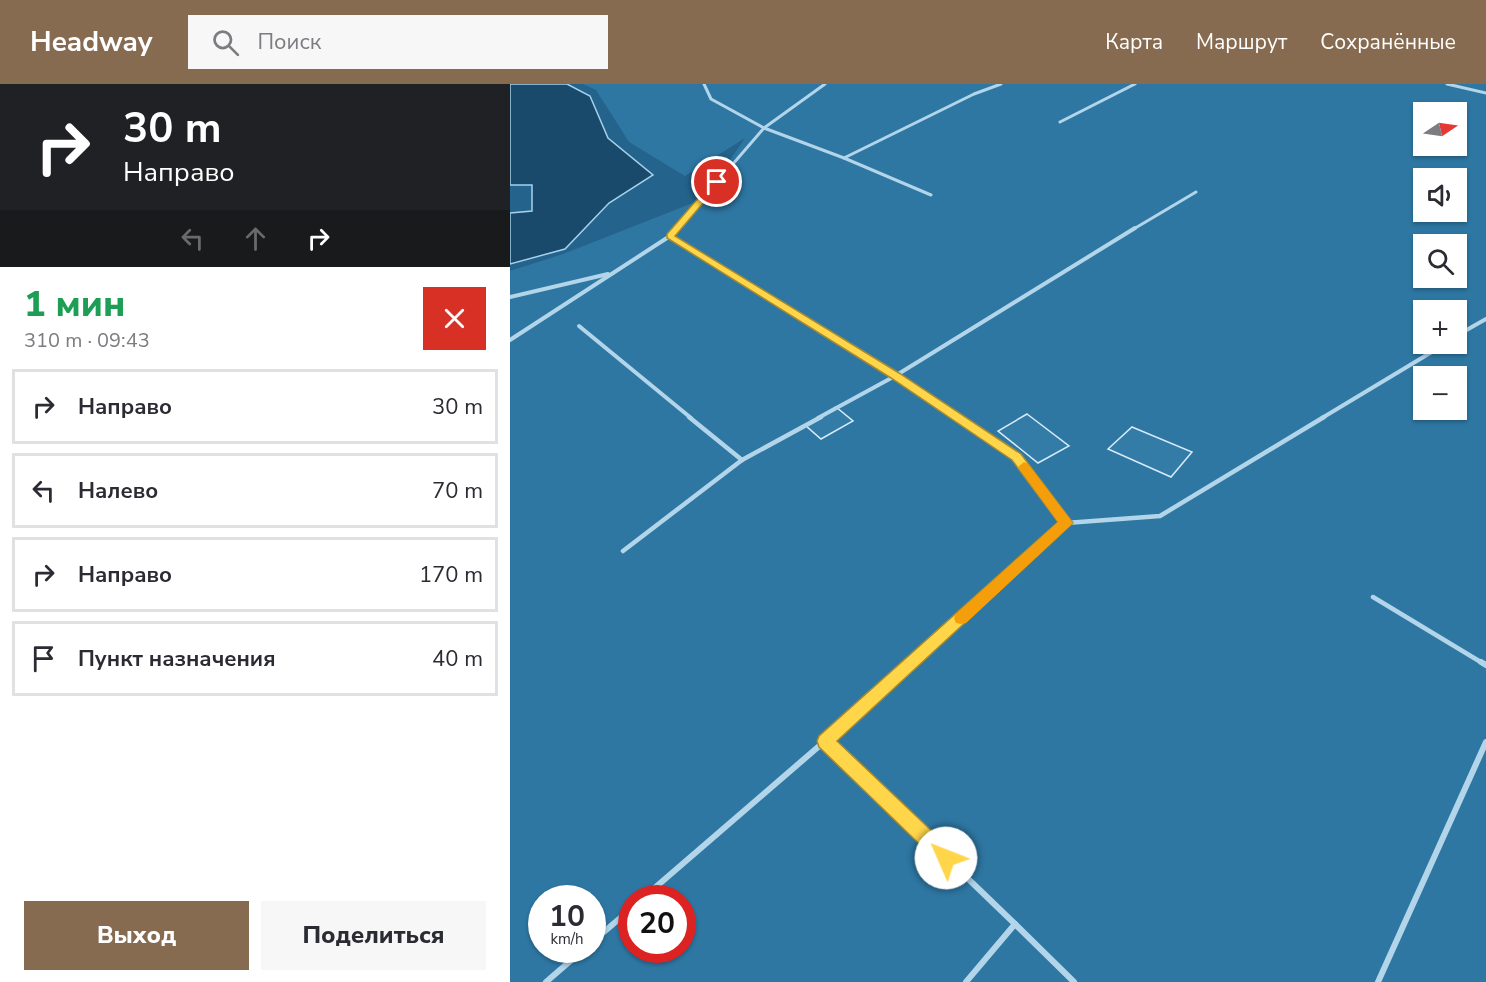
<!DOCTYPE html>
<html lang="ru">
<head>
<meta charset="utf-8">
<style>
	:root { --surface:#fff; --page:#f7f7f7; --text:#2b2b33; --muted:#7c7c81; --line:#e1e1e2; --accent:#866b51 }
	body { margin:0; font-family:"Nunito Sans",sans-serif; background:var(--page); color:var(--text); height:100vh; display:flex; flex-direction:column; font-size:22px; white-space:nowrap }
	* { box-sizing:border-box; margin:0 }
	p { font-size:20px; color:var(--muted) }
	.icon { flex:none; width:33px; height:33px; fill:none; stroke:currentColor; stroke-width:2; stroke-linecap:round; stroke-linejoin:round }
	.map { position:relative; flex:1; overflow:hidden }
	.side { display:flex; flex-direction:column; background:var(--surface); width:510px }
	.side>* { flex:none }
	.hud { background:#202124; color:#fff; overflow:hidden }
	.needle { width:39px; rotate:77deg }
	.controls { position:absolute; left:903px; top:18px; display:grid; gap:12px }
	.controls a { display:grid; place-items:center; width:54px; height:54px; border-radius:0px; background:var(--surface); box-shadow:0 2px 4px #0004; font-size:30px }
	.speed { position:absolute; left:18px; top:801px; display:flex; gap:12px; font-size:30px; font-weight:700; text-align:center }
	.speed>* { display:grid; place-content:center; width:78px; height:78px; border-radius:50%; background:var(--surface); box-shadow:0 2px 4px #0004; line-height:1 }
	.speed small { font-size:15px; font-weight:400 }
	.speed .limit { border:9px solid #d22; background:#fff; color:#111 }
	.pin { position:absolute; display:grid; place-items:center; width:51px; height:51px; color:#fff; margin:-26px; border:3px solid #fff; border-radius:50%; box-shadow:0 2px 6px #0007 }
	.me { position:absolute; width:66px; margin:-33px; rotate:314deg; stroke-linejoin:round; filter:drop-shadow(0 0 4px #0008) }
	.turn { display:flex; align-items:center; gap:21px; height:126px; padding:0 24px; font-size:27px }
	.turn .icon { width:78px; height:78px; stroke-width:2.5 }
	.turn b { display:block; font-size:42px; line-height:51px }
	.lanes { display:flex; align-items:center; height:57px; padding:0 24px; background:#0003; justify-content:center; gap:30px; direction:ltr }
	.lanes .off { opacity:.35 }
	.round { display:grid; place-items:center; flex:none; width:63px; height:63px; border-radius:0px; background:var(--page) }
	.overview { display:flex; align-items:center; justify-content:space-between; height:102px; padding:0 24px }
	h1 { font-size:36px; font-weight:800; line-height:45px; color:#1e9e55 }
	.primary-button { display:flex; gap:12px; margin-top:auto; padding:12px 24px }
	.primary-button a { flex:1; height:69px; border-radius:0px; background:var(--accent); color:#fff; font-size:24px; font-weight:800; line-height:69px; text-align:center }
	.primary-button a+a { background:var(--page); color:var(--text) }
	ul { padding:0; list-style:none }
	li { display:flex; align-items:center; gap:18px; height:75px; margin:0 12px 9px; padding:0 12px; border:3px solid var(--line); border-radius:0px }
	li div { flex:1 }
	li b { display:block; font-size:22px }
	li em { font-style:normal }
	header { display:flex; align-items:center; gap:36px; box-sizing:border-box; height:84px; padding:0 30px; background:var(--accent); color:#fff }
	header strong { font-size:28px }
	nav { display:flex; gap:33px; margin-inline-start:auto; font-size:21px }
	.search { width:420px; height:54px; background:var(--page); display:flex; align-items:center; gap:15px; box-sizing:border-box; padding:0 21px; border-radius:0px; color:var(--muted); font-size:22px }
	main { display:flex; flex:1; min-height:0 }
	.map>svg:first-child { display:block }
</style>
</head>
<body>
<header>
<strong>Headway</strong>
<div class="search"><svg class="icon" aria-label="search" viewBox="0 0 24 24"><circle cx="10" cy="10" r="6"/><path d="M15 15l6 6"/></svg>Поиск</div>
<nav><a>Карта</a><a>Маршрут</a><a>Сохранённые</a></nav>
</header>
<main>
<section class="side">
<div class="hud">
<div class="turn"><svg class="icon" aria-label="right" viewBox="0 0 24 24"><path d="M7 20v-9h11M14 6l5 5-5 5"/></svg><div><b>30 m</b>Направо</div></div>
<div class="lanes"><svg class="icon off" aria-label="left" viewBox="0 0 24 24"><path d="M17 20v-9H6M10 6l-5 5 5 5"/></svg><svg class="icon off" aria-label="ahead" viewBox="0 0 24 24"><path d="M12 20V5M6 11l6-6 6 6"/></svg><svg class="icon" aria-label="right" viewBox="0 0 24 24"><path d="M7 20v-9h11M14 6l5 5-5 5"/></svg></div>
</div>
<div class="overview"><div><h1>1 мин</h1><p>310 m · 09:43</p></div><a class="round" style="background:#d93025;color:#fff"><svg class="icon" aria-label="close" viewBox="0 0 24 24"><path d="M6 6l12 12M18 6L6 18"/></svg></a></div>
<ul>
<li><svg class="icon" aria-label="right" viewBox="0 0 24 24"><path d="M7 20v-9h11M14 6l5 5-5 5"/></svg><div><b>Направо</b></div><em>30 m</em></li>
<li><svg class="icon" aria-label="left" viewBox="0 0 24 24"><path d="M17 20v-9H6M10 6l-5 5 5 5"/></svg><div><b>Налево</b></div><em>70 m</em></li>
<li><svg class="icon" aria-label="right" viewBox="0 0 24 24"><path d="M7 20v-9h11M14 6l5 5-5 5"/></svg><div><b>Направо</b></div><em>170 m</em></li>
<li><svg class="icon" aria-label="arrive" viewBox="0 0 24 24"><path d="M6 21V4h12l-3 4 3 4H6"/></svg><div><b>Пункт назначения</b></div><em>40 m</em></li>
</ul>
<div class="primary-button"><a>Выход</a><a>Поделиться</a></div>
</section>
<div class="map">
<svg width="976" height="898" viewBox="0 0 976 898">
	<rect width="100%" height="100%" fill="#24638b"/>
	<!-- green -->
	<path fill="#2e77a3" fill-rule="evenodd" d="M73,0h903v898h-976v-711l53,-17 140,-55 42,-61 -60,38 -56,-34 -33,-52zM914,28h32v34h-32zM914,94h32v34h-32zM914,160h32v34h-32zM914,226h32v34h-32zM914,292h32v34h-32zM32,814h50v52h-50zM122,814h50v52h-50z"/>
	<!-- water -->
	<polygon fill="#194a6b" stroke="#a6d2eb" stroke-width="1.5" points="0,0 57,0 80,12 98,54 143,91 99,119 55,165 0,180 0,129 22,127 22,101 0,101"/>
	<!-- building -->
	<g fill="#347ca8" stroke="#d7ebf8" stroke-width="1.5">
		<polygon points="326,323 343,337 311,355 295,341"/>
		<polygon points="517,330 559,362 528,379 488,347"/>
		<polygon points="622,343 682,368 661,393 598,365"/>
	</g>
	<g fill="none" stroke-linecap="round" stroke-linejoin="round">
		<!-- service-far3 -->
		<g stroke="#b2d5ea" stroke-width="3">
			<polyline points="194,0 201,15 254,44 334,74 421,111"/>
			<polyline points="937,0 976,9"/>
			<polyline points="550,38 625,0"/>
			<polyline points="334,74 464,10 491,0"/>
			<polyline points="166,146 254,44 315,0"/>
			<polyline points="622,146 686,108"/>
		</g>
		<!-- service-far2 -->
		<g stroke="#b2d5ea" stroke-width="4">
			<polyline points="160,152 449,334"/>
			<polyline points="0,213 98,190"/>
			<polyline points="69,242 181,334"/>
			<polyline points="946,252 976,235"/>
			<polyline points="0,256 160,152 167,144"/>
			<polyline points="308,334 385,292 625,144"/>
			<polyline points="812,334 935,260"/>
		</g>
		<!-- service-far1 -->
		<g stroke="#b2d5ea" stroke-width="4.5">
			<polyline points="179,333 232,376"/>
			<polyline points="446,333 507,373 556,439"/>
			<polyline points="113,467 232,376 311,333"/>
			<polyline points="863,513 974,580"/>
			<polyline points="401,580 556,439 650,432 814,333"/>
		</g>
		<!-- service -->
		<g stroke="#b2d5ea" stroke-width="6">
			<polyline points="402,578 315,657 505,840 456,898"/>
			<polyline points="971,578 976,581"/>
			<polyline points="133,814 315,657"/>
			<polyline points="505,840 564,898"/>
			<polyline points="82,858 122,824"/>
			<polyline points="36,898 73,866"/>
			<polyline points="868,898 976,658"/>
		</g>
	</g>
	<!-- route -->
	<polygon fill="#ffd54a" stroke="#a68a30" stroke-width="1.5" points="204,96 211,98 165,152 389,289 511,370 563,439 327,657 443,767 445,774 443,780 436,783 430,780 309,663 307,657 309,652 548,438 502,376 381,294 157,154 157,150"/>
	<!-- slow -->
	<polygon fill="#f59e0b" points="514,378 518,380 563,439 456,539 451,540 446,539 444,534 446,530 548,438 508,383"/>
</svg>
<div class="controls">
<a><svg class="needle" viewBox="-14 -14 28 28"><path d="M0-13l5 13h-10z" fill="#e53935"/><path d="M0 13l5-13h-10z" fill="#7c7c81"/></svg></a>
<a><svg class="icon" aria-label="sound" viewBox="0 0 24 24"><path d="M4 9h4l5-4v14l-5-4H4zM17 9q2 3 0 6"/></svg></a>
<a><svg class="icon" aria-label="search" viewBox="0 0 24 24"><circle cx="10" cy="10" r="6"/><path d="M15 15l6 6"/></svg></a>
<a>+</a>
<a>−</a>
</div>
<div class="speed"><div>10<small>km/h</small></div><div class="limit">20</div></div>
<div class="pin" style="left:207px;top:98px;background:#d93025"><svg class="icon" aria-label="arrive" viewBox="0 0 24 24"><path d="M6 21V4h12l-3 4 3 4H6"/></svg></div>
<svg class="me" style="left:436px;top:774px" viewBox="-20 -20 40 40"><circle r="19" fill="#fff"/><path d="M0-13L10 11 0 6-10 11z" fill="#ffd54a"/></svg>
</div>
</main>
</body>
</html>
